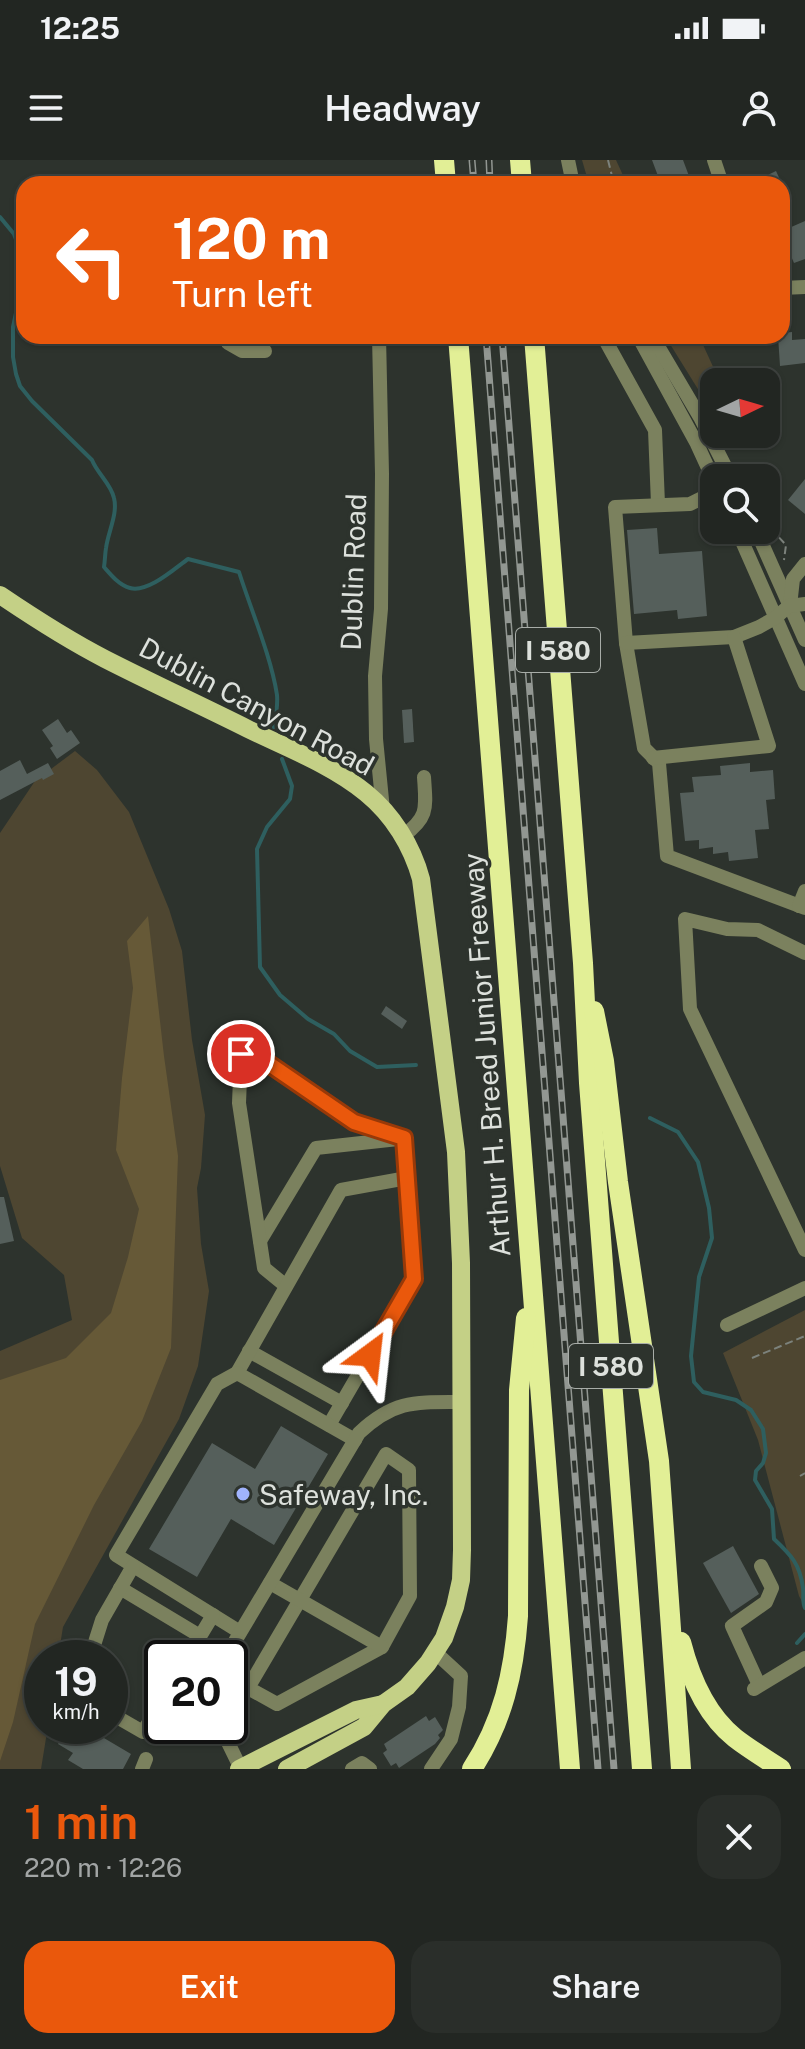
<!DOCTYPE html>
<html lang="en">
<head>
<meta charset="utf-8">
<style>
	:root { --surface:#222622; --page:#2a2e2a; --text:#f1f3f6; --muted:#a2a5a5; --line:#3f4340; --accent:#ea580c }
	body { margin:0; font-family:"Public Sans",sans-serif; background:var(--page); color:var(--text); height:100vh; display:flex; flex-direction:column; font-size:30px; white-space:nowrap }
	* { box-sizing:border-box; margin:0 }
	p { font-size:26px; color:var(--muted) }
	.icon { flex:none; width:44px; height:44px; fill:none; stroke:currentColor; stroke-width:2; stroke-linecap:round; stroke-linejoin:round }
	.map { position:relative; height:1609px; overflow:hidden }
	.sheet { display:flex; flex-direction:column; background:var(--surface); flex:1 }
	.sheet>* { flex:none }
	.guide { position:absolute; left:16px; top:16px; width:774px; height:168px; border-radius:24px; box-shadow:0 2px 6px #0004,0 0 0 2px var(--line); background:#ea580c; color:#fff; overflow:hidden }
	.needle { width:52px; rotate:85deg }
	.buttons { position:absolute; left:700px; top:208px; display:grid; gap:16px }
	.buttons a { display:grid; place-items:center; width:80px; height:80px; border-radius:16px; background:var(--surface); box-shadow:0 2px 6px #0004,0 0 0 2px var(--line); font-size:40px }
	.speed { position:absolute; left:24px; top:1480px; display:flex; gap:16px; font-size:40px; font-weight:700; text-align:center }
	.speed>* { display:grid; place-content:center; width:104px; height:104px; border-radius:50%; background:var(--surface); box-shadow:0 2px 6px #0004,0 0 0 2px var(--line); line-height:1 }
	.speed small { font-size:20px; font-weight:400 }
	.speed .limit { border:4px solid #111; border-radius:12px; background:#fff; color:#111 }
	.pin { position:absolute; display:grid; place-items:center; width:68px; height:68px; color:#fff; margin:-34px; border:4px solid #fff; border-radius:50%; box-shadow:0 2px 8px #0007 }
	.me { position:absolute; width:88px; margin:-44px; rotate:30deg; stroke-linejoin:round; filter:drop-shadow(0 0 6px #0008) }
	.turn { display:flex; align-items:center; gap:28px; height:168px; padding:0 24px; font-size:36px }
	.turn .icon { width:104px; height:104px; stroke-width:2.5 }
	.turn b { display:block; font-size:56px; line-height:68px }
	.round { display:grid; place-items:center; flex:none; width:84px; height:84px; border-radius:24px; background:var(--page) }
	.head { display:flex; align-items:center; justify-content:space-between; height:136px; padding:0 24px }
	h1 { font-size:48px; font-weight:600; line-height:60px; color:var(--accent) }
	.button { display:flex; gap:16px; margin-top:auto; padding:16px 24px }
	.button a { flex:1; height:92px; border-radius:24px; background:var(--accent); color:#fff; font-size:32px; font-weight:600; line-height:92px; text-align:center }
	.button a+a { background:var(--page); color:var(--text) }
	.status { display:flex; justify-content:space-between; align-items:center; height:56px; padding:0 40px; background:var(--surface); direction:ltr }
	.status svg { height:22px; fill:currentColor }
	header { display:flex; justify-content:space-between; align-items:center; height:104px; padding:0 24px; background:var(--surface); font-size:36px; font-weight:600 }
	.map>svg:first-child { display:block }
</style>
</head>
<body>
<div class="status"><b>12:25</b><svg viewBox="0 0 49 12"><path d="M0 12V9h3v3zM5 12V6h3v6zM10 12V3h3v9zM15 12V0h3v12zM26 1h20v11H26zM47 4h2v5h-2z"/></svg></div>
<header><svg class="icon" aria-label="menu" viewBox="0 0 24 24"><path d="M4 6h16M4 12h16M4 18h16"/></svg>Headway<svg class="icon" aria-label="person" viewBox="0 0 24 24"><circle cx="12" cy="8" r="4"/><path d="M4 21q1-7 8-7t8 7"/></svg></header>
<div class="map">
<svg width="805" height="1609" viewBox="0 0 805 1609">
	<rect width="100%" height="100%" fill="#2d332d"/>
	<!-- green -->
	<g fill="#4e4631">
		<polygon points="582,0 616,0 627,24 589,24"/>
		<polygon points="665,176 699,176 720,222 714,222 714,255"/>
		<polygon points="75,591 97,610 129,652 169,749 182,791 192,880 205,955 201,1008 197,1028 201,1084 209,1131 198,1206 179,1259 63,1467 58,1498 42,1498 42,1566 48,1566 41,1609 0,1609 0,1191 72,1160 64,1115 22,1078 0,1006 0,673 35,621"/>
		<polygon points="805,1150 805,1447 799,1436 758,1280 723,1193"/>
	</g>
	<!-- forest -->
	<polygon fill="#665937" points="148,756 164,896 178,996 171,1188 142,1261 94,1345 35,1464 13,1562 0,1601 0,1220 66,1198 111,1153 128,1097 139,1049 116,990 122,918 133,828 127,781"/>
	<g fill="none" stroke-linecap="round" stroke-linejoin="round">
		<!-- stream -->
		<g stroke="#2e5f5f" stroke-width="4">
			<path d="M0,57l14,17 8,22 1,24 -10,47v30l3,17 4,12 12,15 60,59c5,13 19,24 22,38 4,16 -6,34 -8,50 -1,6 -1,13 -2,19 7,8 15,18 26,21 18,5 44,-19 58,-29l51,13c12,38 32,84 38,123 1,11 -1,21 -3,32"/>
			<polyline points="282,599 292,626 290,639 267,667 257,689 260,807 280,835 308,859 334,874 350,891 377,907 416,905"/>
			<path d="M650,958l28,14 20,30 11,46 3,30 -13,39 -8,79 3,26 9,10 33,8 15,10 12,19 3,24 -3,10 -7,8 -1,9 17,29 2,30c17,16 26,25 29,49 1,8 -1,13 2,20"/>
			<polyline points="797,1483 805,1474"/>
		</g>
	</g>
	<!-- building -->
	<g fill="#555f5b">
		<polygon points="652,0 683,0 689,16 668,24 661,24"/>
		<polygon points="776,11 782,24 749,24"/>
		<polygon points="805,61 805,99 794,103 782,76 782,71"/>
		<polygon points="792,172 792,180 805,179 805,203 780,206 778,176 782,176 782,173"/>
		<polygon points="805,319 805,354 788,340"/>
		<polygon points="657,368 659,394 702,391 707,456 678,459 677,450 634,454 627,370"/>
		<polygon points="412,549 414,582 404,583 402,550"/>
		<polygon points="58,559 67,573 71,570 80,583 57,599 50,588 53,586 42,570"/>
		<polygon points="20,600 27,614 48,603 54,614 43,620 42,618 0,640 0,611"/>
		<polygon points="750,603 750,612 773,610 775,639 766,640 769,669 755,670 758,698 729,701 728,692 713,694 713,687 699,689 699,680 685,681 680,633 694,632 692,617 721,615 720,606"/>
		<polygon points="386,846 407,861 402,869 381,854"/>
		<polygon points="0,1037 4,1037 14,1081 0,1084"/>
		<polygon points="281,1266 328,1294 274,1385 231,1359 197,1417 149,1389 212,1283 255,1309"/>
		<polygon points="733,1386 759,1434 731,1453 703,1403"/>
		<polygon points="426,1556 429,1561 435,1557 443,1570 438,1575 440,1578 435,1584 399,1608 396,1603 391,1606 383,1593 387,1590 384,1584"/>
		<polygon points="67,1568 82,1577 87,1568 131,1594 123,1609 83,1609 68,1600 73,1593 58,1584"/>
	</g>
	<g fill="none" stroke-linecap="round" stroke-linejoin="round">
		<!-- path -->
		<g stroke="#7c827c" stroke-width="2" stroke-dasharray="8 4" stroke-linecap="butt">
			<polyline points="608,0 614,24"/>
			<polyline points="766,357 774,372 786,385 784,400"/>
			<polyline points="752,1198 805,1176"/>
			<polyline points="800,1316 805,1313"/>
		</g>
		<!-- minor -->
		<g stroke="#7b815e" stroke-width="14">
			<polyline points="568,0 573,24"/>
			<polyline points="714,0 722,24"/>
			<polyline points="782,128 805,127"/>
			<polyline points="227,176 228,183 242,191 265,191"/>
			<polyline points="379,176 382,314 381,449 375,516 376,579 383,650"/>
			<polyline points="603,176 655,270 658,344"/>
			<polyline points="638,176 697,284 714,321"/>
			<polyline points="652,176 701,259 731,318"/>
			<polyline points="714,332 690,344 615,347 626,483 644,588 659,603 667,696 805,748"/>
			<polyline points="737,370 805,524"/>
			<polyline points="756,370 805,480"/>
			<polyline points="790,446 793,419 805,404"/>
			<polyline points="626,483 734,477 759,467 775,458 789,446 805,444"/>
			<polyline points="653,598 769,586 734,477"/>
			<path d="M403,676c26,-19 23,-28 21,-59"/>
			<polyline points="799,746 805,731"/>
			<polyline points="805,793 758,770 727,769 685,759 690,849 805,1090"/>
			<polyline points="260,1081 316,988 398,979"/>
			<polyline points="286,1126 264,1108 239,943 241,894 259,897 354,962 404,978 407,1018"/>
			<polyline points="727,1165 805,1128"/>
			<polyline points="249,1191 342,1243"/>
			<polyline points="237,1213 341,1030 407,1018 414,1119 329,1265"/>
			<polygon points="386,1294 409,1310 410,1436 382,1487 277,1544 248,1528"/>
			<polyline points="270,1423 382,1487"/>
			<polyline points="120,1428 200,1476"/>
			<polyline points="240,1472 116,1395 217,1224 237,1213 355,1280"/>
			<polyline points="90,1498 102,1460 133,1406"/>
			<polyline points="187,1498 213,1455"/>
			<path d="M225,1498l134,-225c35,-33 56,-31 102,-31"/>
			<polyline points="759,1525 732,1466 766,1442 772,1428 761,1406"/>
			<polyline points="754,1529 805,1498"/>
			<polyline points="110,1553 143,1572 162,1540"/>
			<polyline points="220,1566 241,1609"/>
			<polyline points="142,1609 146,1599"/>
			<polyline points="352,1609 362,1603 370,1609"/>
			<polyline points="431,1609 451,1579 459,1547 461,1516 436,1493"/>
		</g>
		<!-- major -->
		<g stroke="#c4d086" stroke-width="18">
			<path d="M0,435c34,23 68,45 105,64 47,24 95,46 143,70 39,19 84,36 118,64 27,22 46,53 55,86l35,273 5,111 1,287 -1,30 -6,27 -11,31 -16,25 -21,24 -24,17 -19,23 -77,42"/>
			<polyline points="239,1609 356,1550 383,1544"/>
		</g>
		<!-- highway -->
		<g stroke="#e2ef96" stroke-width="20">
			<polyline points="444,0 446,24"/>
			<polyline points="520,0 522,24"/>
			<polyline points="458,176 570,1609"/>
			<polyline points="534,176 583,803 589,923 642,1609"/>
			<polyline points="594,851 604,901 618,1022 659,1301 681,1609"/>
			<path d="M681,1482c9,35 24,72 54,96 14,11 31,21 46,31"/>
			<path d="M472,1609c31,-48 42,-96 46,-153l1,-226 7,-72"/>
		</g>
		<!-- rail casing -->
		<g stroke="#929792" stroke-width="7">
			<g id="rail">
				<polyline points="472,0 474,24"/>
				<polyline points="489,0 490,24"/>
				<polyline points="486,176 598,1609"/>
				<polyline points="502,176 614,1609"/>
			</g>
		</g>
		<!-- rail -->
		<use href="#rail" stroke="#2d332d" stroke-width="4" stroke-dasharray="12" stroke-linecap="butt"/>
	</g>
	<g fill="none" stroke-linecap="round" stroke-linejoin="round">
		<!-- route casing -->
		<g stroke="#983908" stroke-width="20">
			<polyline id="route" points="241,894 259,897 354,962 404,978 414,1119 370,1195"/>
		</g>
		<!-- route -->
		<use href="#route" stroke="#ea580c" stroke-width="14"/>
	</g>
	<!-- markers -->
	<circle fill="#a0b3fd" stroke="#2d332d" stroke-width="3" cx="243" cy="1334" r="8"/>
	<g text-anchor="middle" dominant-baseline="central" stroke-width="7" stroke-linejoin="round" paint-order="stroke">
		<!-- shield labels -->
		<g fill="#2d332d" stroke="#a8ada8" stroke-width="2">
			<rect x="516" y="468" width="84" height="44" rx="6"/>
			<rect x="569" y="1184" width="84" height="44" rx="6"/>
		</g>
		<g font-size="26" font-weight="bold" fill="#dde1dc">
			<text x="558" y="490">I 580</text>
			<text x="611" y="1206">I 580</text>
		</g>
		<!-- street labels -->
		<g font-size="28" fill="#dde1dc" stroke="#2d332d">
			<text transform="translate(353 412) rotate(-88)">Dublin Road</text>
			<text transform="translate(257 546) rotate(28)">Dublin Canyon Road</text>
			<text transform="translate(486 895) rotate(-94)">Arthur H. Breed Junior Freeway</text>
		</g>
		<!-- poi labels -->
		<g font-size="28" fill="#dde1dc" stroke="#2d332d" text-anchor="start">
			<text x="259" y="1334">Safeway, Inc.</text>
		</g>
	</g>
</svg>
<div class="buttons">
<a><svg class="needle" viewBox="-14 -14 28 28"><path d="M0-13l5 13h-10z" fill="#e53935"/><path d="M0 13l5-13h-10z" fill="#a2a5a5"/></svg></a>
<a><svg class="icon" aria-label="search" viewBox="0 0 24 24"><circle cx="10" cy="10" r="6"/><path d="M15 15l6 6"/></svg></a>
</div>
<div class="speed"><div>19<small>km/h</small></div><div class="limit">20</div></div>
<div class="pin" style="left:241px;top:894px;background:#d93025"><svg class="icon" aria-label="arrive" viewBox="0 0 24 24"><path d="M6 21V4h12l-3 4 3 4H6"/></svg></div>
<svg class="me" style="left:370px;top:1195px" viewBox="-20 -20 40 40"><path d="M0-17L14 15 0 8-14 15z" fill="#ea580c" stroke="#fff" stroke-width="4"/></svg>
<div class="guide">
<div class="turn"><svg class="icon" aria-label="left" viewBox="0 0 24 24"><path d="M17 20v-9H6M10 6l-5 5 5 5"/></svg><div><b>120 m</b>Turn left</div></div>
</div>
</div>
<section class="sheet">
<div class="head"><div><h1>1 min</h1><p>220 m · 12:26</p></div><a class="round"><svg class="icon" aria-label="close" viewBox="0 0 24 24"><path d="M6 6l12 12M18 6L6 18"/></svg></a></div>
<div class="button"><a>Exit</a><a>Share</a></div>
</section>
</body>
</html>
